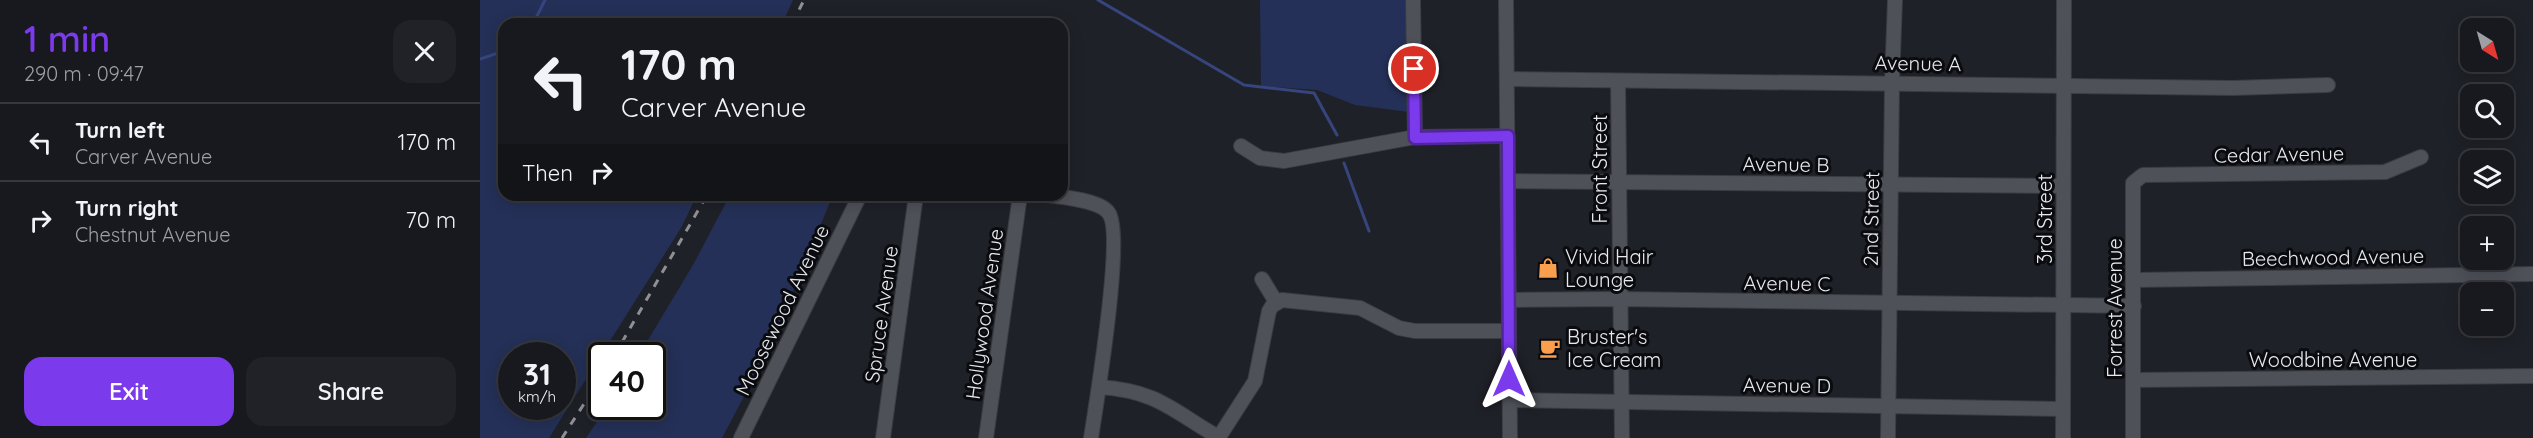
<!DOCTYPE html>
<html lang="en">
<head>
<meta charset="utf-8">
<style>
	:root { --surface:#17191e; --page:#202227; --text:#f1f3f6; --muted:#9ea0a4; --line:#36383c; --accent:#7c3aed }
	body { margin:0; font-family:Quicksand,sans-serif; background:var(--page); color:var(--text); height:100vh; display:flex; flex-direction:column; font-size:22px; white-space:nowrap }
	* { box-sizing:border-box; margin:0 }
	p { font-size:20px; color:var(--muted) }
	.icon { flex:none; width:33px; height:33px; fill:none; stroke:currentColor; stroke-width:2; stroke-linecap:round; stroke-linejoin:round }
	.map { position:relative; flex:1; overflow:hidden }
	.panel { display:flex; flex-direction:column; background:var(--surface); width:480px }
	.panel>* { flex:none }
	.guide { position:absolute; left:18px; top:18px; width:570px; height:183px; border-radius:18px; box-shadow:0 3px 15px #0003,0 0 0 2px var(--line); background:#17191e; color:var(--text); overflow:hidden }
	.needle { width:39px; rotate:143deg }
	.controls { position:absolute; left:1980px; top:18px; display:grid; gap:12px }
	.controls a { display:grid; place-items:center; width:54px; height:54px; border-radius:12px; background:var(--surface); box-shadow:0 3px 15px #0003,0 0 0 2px var(--line); font-size:30px }
	.speed { position:absolute; left:18px; top:342px; display:flex; gap:12px; font-size:30px; font-weight:700; text-align:center }
	.speed>* { display:grid; place-content:center; width:78px; height:78px; border-radius:50%; background:var(--surface); box-shadow:0 3px 15px #0003,0 0 0 2px var(--line); line-height:1 }
	.speed small { font-size:15px; font-weight:400 }
	.speed .limit { border:3px solid #111; border-radius:9px; background:#fff; color:#111 }
	.pin { position:absolute; display:grid; place-items:center; width:51px; height:51px; color:#fff; margin:-26px; border:3px solid #fff; border-radius:50%; box-shadow:0 2px 6px #0007 }
	.me { position:absolute; width:66px; margin:-33px; rotate:0deg; stroke-linejoin:round; filter:drop-shadow(0 0 4px #0008) }
	.turn { display:flex; align-items:center; gap:21px; height:126px; padding:0 24px; font-size:27px }
	.turn .icon { width:78px; height:78px; stroke-width:2.5 }
	.turn b { display:block; font-size:42px; line-height:51px }
	.then { display:flex; align-items:center; height:57px; padding:0 24px; background:#0003; gap:12px; font-size:22px }
	.round { display:grid; place-items:center; flex:none; width:63px; height:63px; border-radius:18px; background:var(--page) }
	.head { display:flex; align-items:center; justify-content:space-between; height:102px; padding:0 24px }
	h1 { font-size:36px; font-weight:600; line-height:45px; color:var(--accent) }
	.action { display:flex; gap:12px; margin-top:auto; padding:12px 24px }
	.action a { flex:1; height:69px; border-radius:18px; background:var(--accent); color:#fff; font-size:24px; font-weight:600; line-height:69px; text-align:center }
	.action a+a { background:var(--page); color:var(--text) }
	ul { padding:0; list-style:none }
	li { display:flex; align-items:center; gap:18px; height:78px; padding:0 24px; border-top:2px solid var(--line) }
	li div { flex:1 }
	li b { display:block; font-size:22px }
	li em { font-style:normal }
	main { display:flex; flex:1; min-height:0 }
	.map>svg:first-child { display:block }
</style>
</head>
<body>
<main>
<section class="panel">
<div class="head"><div><h1>1 min</h1><p>290 m · 09:47</p></div><a class="round"><svg class="icon" aria-label="close" viewBox="0 0 24 24"><path d="M6 6l12 12M18 6L6 18"/></svg></a></div>
<ul>
<li><svg class="icon" aria-label="left" viewBox="0 0 24 24"><path d="M17 20v-9H6M10 6l-5 5 5 5"/></svg><div><b>Turn left</b><p>Carver Avenue</p></div><em>170 m</em></li>
<li><svg class="icon" aria-label="right" viewBox="0 0 24 24"><path d="M7 20v-9h11M14 6l5 5-5 5"/></svg><div><b>Turn right</b><p>Chestnut Avenue</p></div><em>70 m</em></li>
</ul>
<div class="action"><a>Exit</a><a>Share</a></div>
</section>
<div class="map">
<svg width="2053" height="438" viewBox="0 0 2053 438">
	<rect width="100%" height="100%" fill="#1f2128"/>
	<!-- green -->
	<g fill="#253058" fill-rule="evenodd">
		<path d="M0,0h313l-11,24h-278v171h193l-16,33 -132,210h-69zM32,356h50v50h-50z"/>
		<polygon points="780,0 929,0 929,112 875,105 837,90 781,86"/>
		<polygon points="250,195 353,195 289,349 242,438 106,438 127,407 172,406 172,356 159,355 213,265"/>
	</g>
	<g fill="none" stroke-linecap="round" stroke-linejoin="round">
		<!-- stream -->
		<g stroke="#36457d" stroke-width="3">
			<polyline points="618,0 764,85 834,93 857,135"/>
			<polyline points="53,24 65,0"/>
			<polyline points="0,59 24,51"/>
			<polyline points="864,163 889,231"/>
		</g>
		<!-- minor casing -->
		<g stroke="#3a3c41" stroke-width="16">
			<g id="minor">
				<polyline points="933,0 935,137"/>
				<polyline points="1026,0 1030,438"/>
				<polyline points="1027,79 1753,88 1848,85"/>
				<polyline points="1138,81 1142,438"/>
				<polyline points="761,146 780,158 804,161 935,137 1027,136"/>
				<polyline points="1028,181 1583,186"/>
				<path d="M567,195c15,2 51,5 61,17 17,19 -12,193 -17,226"/>
				<polyline points="782,279 796,302"/>
				<polyline points="1654,280 2053,274"/>
				<polyline points="1029,300 1139,299 1654,306"/>
				<polyline points="1653,380 2053,376"/>
				<path d="M619,387c60,4 73,24 121,51"/>
				<polyline points="1030,400 1583,409"/>
				<polyline points="739,437 775,381 789,311 792,306 802,300 880,308 919,328 935,331 1029,331"/>
				<polyline points="261,438 378,199"/>
				<polyline points="403,438 436,195"/>
				<polyline points="506,438 540,195"/>
				<polyline points="1408,438 1412,82 1415,0"/>
				<polyline points="1583,438 1584,0"/>
				<polyline points="1653,438 1653,183 1663,175 1905,172 1941,157"/>
			</g>
		</g>
		<!-- minor -->
		<use href="#minor" stroke="#4f5159" stroke-width="14"/>
		<!-- rail -->
		<g stroke="#8e9096" stroke-width="3" stroke-dasharray="8 8" stroke-linecap="butt">
			<polyline points="312,24 324,0"/>
			<polyline points="134,356 227,195"/>
			<polyline points="82,438 122,376"/>
		</g>
	</g>
	<g fill="none" stroke-linecap="round" stroke-linejoin="round">
		<!-- route casing -->
		<g stroke="#51269a" stroke-width="15">
			<polyline id="route" points="934,69 935,138 1028,136 1029,379"/>
		</g>
		<!-- route -->
		<use href="#route" stroke="#7c3aed" stroke-width="10"/>
	</g>
	<!-- icons -->
	<defs>
		<g id="shop-bare" transform="scale(1.62)"><path d="M-5-2.5h2.3a2.7 3.5 0 0 1 5.4 0H5L5.5 6h-11ZM-1.5-2.5h3a1.5 2.3 0 0 0-3 0Z" fill="#f99f4d" stroke="#0a0b0e" stroke-width="2.5" paint-order="stroke"/></g>
		<g id="cafe-bare" transform="scale(1.62)"><path d="M-5.5-4.5H6V0H3Q3 3.5 0 3.5H-2.5Q-5.5 3.5-5.5 0ZM3-3.2v2h1.7v-2ZM-6 4.5H4V6H-6Z" fill="#f99f4d" stroke="#0a0b0e" stroke-width="2.5" paint-order="stroke"/></g>
	</defs>
	<g fill-rule="evenodd">
		<use href="#shop-bare" x="1068" y="268"/>
		<use href="#cafe-bare" x="1070" y="348"/>
	</g>
	<g text-anchor="middle" dominant-baseline="central" stroke-width="6" stroke-linejoin="round" paint-order="stroke">
		<!-- street labels -->
		<g font-size="20" fill="#e7e9ee" stroke="#0a0b0e">
			<text transform="translate(1438 63) rotate(1)">Avenue A</text>
			<text transform="translate(1799 154) rotate(-1)">Cedar Avenue</text>
			<text transform="translate(1306 164) rotate(1)">Avenue B</text>
			<text transform="translate(1119 169) rotate(-90)">Front Street</text>
			<text transform="translate(1391 219) rotate(-89)">2nd Street</text>
			<text transform="translate(1564 219) rotate(-90)">3rd Street</text>
			<text transform="translate(1853 257) rotate(-1)">Beechwood Avenue</text>
			<text transform="translate(1307 283) rotate(1)">Avenue C</text>
			<text transform="translate(1634 308) rotate(-90)">Forrest Avenue</text>
			<text transform="translate(302 310) rotate(-64)">Moosewood Avenue</text>
			<text transform="translate(401 314) rotate(-82)">Spruce Avenue</text>
			<text transform="translate(504 314) rotate(-82)">Hollywood Avenue</text>
			<text x="1853" y="359">Woodbine Avenue</text>
			<text transform="translate(1307 385) rotate(1)">Avenue D</text>
		</g>
		<!-- poi labels -->
		<g font-size="20" fill="#e7e9ee" stroke="#0a0b0e" text-anchor="start">
			<text x="1085" y="256">Vivid Hair<tspan x="1085" dy="23">Lounge</tspan></text>
			<text x="1087" y="336">Bruster's<tspan x="1087" dy="23">Ice Cream</tspan></text>
		</g>
	</g>
</svg>
<div class="controls">
<a><svg class="needle" viewBox="-14 -14 28 28"><path d="M0-13l5 13h-10z" fill="#e53935"/><path d="M0 13l5-13h-10z" fill="#9ea0a4"/></svg></a>
<a><svg class="icon" aria-label="search" viewBox="0 0 24 24"><circle cx="10" cy="10" r="6"/><path d="M15 15l6 6"/></svg></a>
<a><svg class="icon" aria-label="layers" viewBox="0 0 24 24"><path d="M12 4l9 5-9 5-9-5zM3 14l9 5 9-5"/></svg></a>
<a>+</a>
<a>−</a>
</div>
<div class="speed"><div>31<small>km/h</small></div><div class="limit">40</div></div>
<div class="pin" style="left:934px;top:69px;background:#d93025"><svg class="icon" aria-label="arrive" viewBox="0 0 24 24"><path d="M6 21V4h12l-3 4 3 4H6"/></svg></div>
<svg class="me" style="left:1029px;top:379px" viewBox="-20 -20 40 40"><path d="M0-17L14 15 0 8-14 15z" fill="#7c3aed" stroke="#fff" stroke-width="4"/></svg>
<div class="guide">
<div class="turn"><svg class="icon" aria-label="left" viewBox="0 0 24 24"><path d="M17 20v-9H6M10 6l-5 5 5 5"/></svg><div><b>170 m</b>Carver Avenue</div></div>
<div class="then">Then<svg class="icon" aria-label="right" viewBox="0 0 24 24"><path d="M7 20v-9h11M14 6l5 5-5 5"/></svg></div>
</div>
</div>
</main>
</body>
</html>
